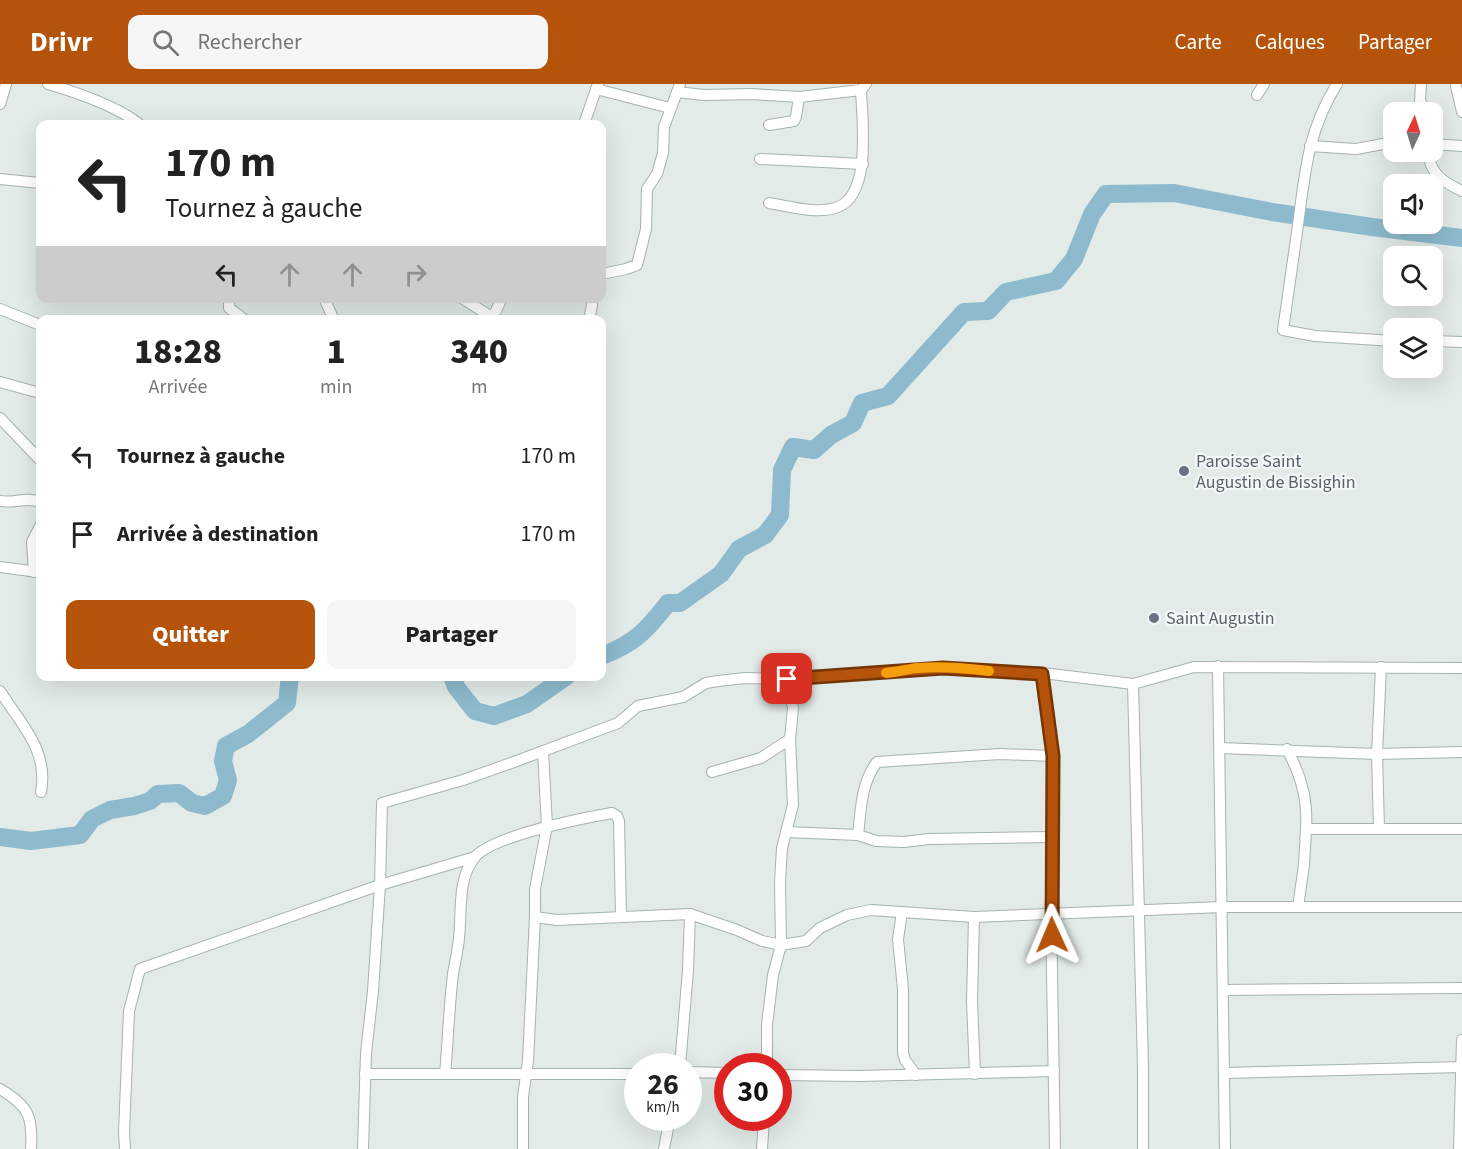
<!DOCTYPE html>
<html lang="fr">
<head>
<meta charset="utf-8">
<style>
	:root { --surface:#fff; --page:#f6f6f6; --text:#222; --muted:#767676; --accent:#b45309 }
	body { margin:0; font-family:"Source Sans 3",sans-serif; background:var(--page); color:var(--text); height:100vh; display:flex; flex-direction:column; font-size:22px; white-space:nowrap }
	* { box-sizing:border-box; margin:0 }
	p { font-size:20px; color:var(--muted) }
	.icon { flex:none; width:33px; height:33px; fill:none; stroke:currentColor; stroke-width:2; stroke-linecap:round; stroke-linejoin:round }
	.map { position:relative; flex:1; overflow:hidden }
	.drawer { position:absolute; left:36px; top:231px; width:570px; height:366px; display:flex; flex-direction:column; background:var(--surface); border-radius:12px; box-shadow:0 6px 24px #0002 }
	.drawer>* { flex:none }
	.hud { position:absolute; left:36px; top:36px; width:570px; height:183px; border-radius:12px; box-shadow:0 6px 24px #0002; background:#fff; color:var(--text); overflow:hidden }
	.needle { width:39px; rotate:4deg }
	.buttons { position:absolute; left:1383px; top:18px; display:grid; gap:12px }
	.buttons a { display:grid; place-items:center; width:60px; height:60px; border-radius:12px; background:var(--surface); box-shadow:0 6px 24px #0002; font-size:30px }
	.speed { position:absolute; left:624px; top:969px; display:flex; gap:12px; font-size:30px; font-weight:700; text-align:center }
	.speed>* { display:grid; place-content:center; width:78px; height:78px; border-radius:50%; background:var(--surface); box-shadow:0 6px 24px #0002; line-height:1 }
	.speed small { font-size:15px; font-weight:400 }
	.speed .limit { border:9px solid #d22; background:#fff; color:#111 }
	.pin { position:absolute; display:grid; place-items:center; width:51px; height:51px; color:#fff; margin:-26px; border-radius:12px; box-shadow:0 3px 9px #0006 }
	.me { position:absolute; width:66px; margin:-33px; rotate:359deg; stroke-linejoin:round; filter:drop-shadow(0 0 4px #0008) }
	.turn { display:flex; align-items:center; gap:21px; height:126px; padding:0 30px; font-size:27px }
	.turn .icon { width:78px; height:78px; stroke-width:2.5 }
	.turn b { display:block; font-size:42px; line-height:51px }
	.lanes { display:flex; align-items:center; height:57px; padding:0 30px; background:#0003; justify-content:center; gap:30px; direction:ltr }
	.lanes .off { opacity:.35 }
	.eta { display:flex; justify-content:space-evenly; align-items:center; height:102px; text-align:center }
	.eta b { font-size:36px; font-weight:800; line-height:42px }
	.action { display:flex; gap:12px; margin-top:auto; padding:12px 30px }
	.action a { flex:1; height:69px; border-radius:12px; background:var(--accent); color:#fff; font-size:24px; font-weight:800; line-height:69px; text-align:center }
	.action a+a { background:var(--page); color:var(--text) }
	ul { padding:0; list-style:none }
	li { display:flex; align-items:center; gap:18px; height:78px; padding:0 30px }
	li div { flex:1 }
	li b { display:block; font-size:22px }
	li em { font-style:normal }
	header { display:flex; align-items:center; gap:36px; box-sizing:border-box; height:84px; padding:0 30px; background:var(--accent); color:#fff }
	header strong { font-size:28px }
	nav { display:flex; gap:33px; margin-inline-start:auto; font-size:21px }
	.search { width:420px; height:54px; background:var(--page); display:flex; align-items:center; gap:15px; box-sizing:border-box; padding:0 21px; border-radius:12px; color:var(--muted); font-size:22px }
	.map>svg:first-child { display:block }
</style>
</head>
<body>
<header>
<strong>Drivr</strong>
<div class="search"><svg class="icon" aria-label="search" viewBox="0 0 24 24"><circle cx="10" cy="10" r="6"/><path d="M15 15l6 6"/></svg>Rechercher</div>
<nav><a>Carte</a><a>Calques</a><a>Partager</a></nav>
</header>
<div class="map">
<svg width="1462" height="1065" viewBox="0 0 1462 1065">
	<rect width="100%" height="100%" fill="#e2ebe8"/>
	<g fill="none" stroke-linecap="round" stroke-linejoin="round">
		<!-- river -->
		<g stroke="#8dbacd" stroke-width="18">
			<path d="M602,572c33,-13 44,-25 66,-53h12l41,-29 18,-25 26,-14 15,-20 2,-45 11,-23 21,3 17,-15 22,-12 9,-20 26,-7 76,-84 24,-1 18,-19 50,-11 18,-22 18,-45 14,-20 68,-1 98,19 100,15 90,11"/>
			<polyline points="452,592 456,603 475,627 494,632 527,620 567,592"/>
			<polyline points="0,753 31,757 80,751 92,735 110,726 134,722 150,717 158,710 179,709 192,719 205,722 223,712 228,696 223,677 226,662 248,650 287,619 290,592"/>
		</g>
		<!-- minor casing -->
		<g stroke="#a5b3b0" stroke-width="12">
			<g id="minor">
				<path d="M48,0c27,8 70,23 91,40"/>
				<path d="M1337,0c-29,46 -32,88 -39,141 -5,35 -10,70 -15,105l32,6 79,5"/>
				<polyline points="1421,0 1420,17 1426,28"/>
				<polyline points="1456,2 1462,28"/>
				<polyline points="596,5 670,24"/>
				<polyline points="677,8 704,11 750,10 799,13 861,6 866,0"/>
				<polyline points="1257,11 1264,0"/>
				<polyline points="0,20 6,0"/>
				<polyline points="584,40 598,0"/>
				<polyline points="769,41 794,37 796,33 799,13"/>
				<polyline points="1432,60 1462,62"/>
				<polyline points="1310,62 1356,65 1394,58"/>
				<path d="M1428,68c2,22 15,30 34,39"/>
				<polyline points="760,75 863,80"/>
				<polyline points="0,95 40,99"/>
				<path d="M769,119c20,3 48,12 69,4 34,-13 24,-89 23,-117"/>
				<polyline points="602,190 626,185 637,181 646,145 647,105 657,90 663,69 664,43 680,0"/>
				<polyline points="229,214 229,224 245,236"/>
				<polyline points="324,214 334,236"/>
				<polyline points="462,214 496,236"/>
				<polyline points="0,225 40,241"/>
				<polyline points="493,233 502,214"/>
				<polyline points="589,236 592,221 591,214"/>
				<polyline points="1432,257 1462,258"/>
				<polyline points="0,298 40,309"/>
				<polyline points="0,334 40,376"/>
				<path d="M0,417c14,3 26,-5 40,1"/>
				<polyline points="0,483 38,488"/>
				<polyline points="34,488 32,458 40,442"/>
				<polyline points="1218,582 1225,1065"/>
				<polyline points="1043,589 1053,672 1051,830 1055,1065"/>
				<polyline points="1133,600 1143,983 1143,1065"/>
				<path d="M0,607c20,32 49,59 41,101"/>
				<polyline points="1220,664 1377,670 1462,668"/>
				<path d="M1287,665c14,27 21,50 19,80"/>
				<polyline points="712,688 761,674 790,655"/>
				<polyline points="1379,745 1377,670 1381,583"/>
				<polyline points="786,748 858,751 876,757 904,758 929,755 1053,753"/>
				<path d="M858,751c3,-26 3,-52 19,-73l123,-8 53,2"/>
				<polyline points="1298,823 1304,781 1306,745 1462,745"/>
				<polyline points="902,828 898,855 903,905 903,969 905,976 916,991"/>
				<polyline points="535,833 557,836 690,830 737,846 762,857 781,861 806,857 820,844 847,831 871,826 974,833 1222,823 1462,823"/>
				<polyline points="974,833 972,918 975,990"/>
				<polyline points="1223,906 1462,904"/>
				<polyline points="680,982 688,886 690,830"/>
				<polyline points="767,982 767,941 773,891 781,861 780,798 782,764 793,721 790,655 793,624 787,595"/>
				<polyline points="688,988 728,989"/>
				<polyline points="1225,989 1462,983"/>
				<polyline points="365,990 638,990"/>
				<path d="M445,990c3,-33 4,-67 8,-100 2,-12 5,-24 6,-36 3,-26 -2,-57 15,-80 17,-22 109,-40 138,-45l5,3 2,5 2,95"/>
				<polyline points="778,991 860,992 1054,987"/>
				<path d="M0,1005c29,17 33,28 31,60"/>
				<polyline points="125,1065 124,1048 129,927 140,885 380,801 475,773"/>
				<polyline points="363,1065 366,969 373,907 380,801 382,719 463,696 514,678 618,639 638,622 683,613 706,599 718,597 745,594 787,595 943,584 1043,589 1133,600 1194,583 1462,584"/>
				<polyline points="523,1065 523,1013 528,977 535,833 535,805 547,742 543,667"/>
				<polyline points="664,1065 670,1034"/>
				<polyline points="762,1065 764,1034"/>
				<polyline points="1459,1065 1462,956"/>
			</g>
		</g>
		<!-- minor -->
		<use href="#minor" stroke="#fff" stroke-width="10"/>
	</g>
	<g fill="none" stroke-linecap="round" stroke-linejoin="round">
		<!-- route casing -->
		<g stroke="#753606" stroke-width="15">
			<polyline id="route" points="787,595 943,584 1042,590 1053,672 1052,851"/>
		</g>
		<!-- route -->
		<use href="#route" stroke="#b45309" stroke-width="10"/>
		<!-- slow -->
		<path stroke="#f59e0b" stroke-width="10" d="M886,589c11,-1 21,-4 32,-5 24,-2 48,0 71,3"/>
	</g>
	<!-- markers -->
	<g fill="#6b7280" stroke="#f2f8f6" stroke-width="2">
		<circle cx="1184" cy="387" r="6"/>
		<circle cx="1154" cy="534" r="6"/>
	</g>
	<g text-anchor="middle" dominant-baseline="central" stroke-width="4.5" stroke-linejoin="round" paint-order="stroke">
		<!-- worship labels -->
		<g font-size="18" fill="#5b616d" stroke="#f2f8f6" text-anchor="start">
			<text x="1196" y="377">Paroisse Saint<tspan x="1196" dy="21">Augustin de Bissighin</tspan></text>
			<text x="1166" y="534">Saint Augustin</text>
		</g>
	</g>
</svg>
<div class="buttons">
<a><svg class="needle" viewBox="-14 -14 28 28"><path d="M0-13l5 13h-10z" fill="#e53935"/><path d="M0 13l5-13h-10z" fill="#767676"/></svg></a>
<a><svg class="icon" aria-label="sound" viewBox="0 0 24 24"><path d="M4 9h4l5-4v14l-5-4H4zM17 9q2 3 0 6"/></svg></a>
<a><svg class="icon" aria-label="search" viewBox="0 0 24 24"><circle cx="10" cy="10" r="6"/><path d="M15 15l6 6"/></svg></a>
<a><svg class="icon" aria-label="layers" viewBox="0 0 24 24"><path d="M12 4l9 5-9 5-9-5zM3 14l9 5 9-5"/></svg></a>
</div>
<div class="speed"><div>26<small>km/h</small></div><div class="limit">30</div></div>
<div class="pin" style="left:787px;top:595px;background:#d93025"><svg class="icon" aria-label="arrive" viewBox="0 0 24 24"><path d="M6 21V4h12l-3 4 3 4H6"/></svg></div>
<svg class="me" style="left:1052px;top:851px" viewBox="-20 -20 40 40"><path d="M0-17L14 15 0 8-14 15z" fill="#b45309" stroke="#fff" stroke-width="4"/></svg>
<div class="hud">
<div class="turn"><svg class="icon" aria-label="left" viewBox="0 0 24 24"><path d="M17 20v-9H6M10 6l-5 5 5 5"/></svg><div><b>170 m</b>Tournez à gauche</div></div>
<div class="lanes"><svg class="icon" aria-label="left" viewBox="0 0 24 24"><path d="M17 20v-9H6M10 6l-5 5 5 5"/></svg><svg class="icon off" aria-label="ahead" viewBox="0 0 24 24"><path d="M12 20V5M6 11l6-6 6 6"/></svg><svg class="icon off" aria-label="ahead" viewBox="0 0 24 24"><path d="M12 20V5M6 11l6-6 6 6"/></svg><svg class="icon off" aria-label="right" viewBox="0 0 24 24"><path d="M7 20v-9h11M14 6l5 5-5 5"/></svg></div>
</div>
<section class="drawer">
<div class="eta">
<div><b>18:28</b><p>Arrivée</p></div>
<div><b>1</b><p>min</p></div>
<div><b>340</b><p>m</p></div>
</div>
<ul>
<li><svg class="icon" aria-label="left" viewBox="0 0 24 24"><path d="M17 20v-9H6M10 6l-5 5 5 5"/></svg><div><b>Tournez à gauche</b></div><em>170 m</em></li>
<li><svg class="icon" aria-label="arrive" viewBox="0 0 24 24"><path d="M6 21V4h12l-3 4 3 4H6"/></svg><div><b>Arrivée à destination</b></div><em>170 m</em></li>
</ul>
<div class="action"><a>Quitter</a><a>Partager</a></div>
</section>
</div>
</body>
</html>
